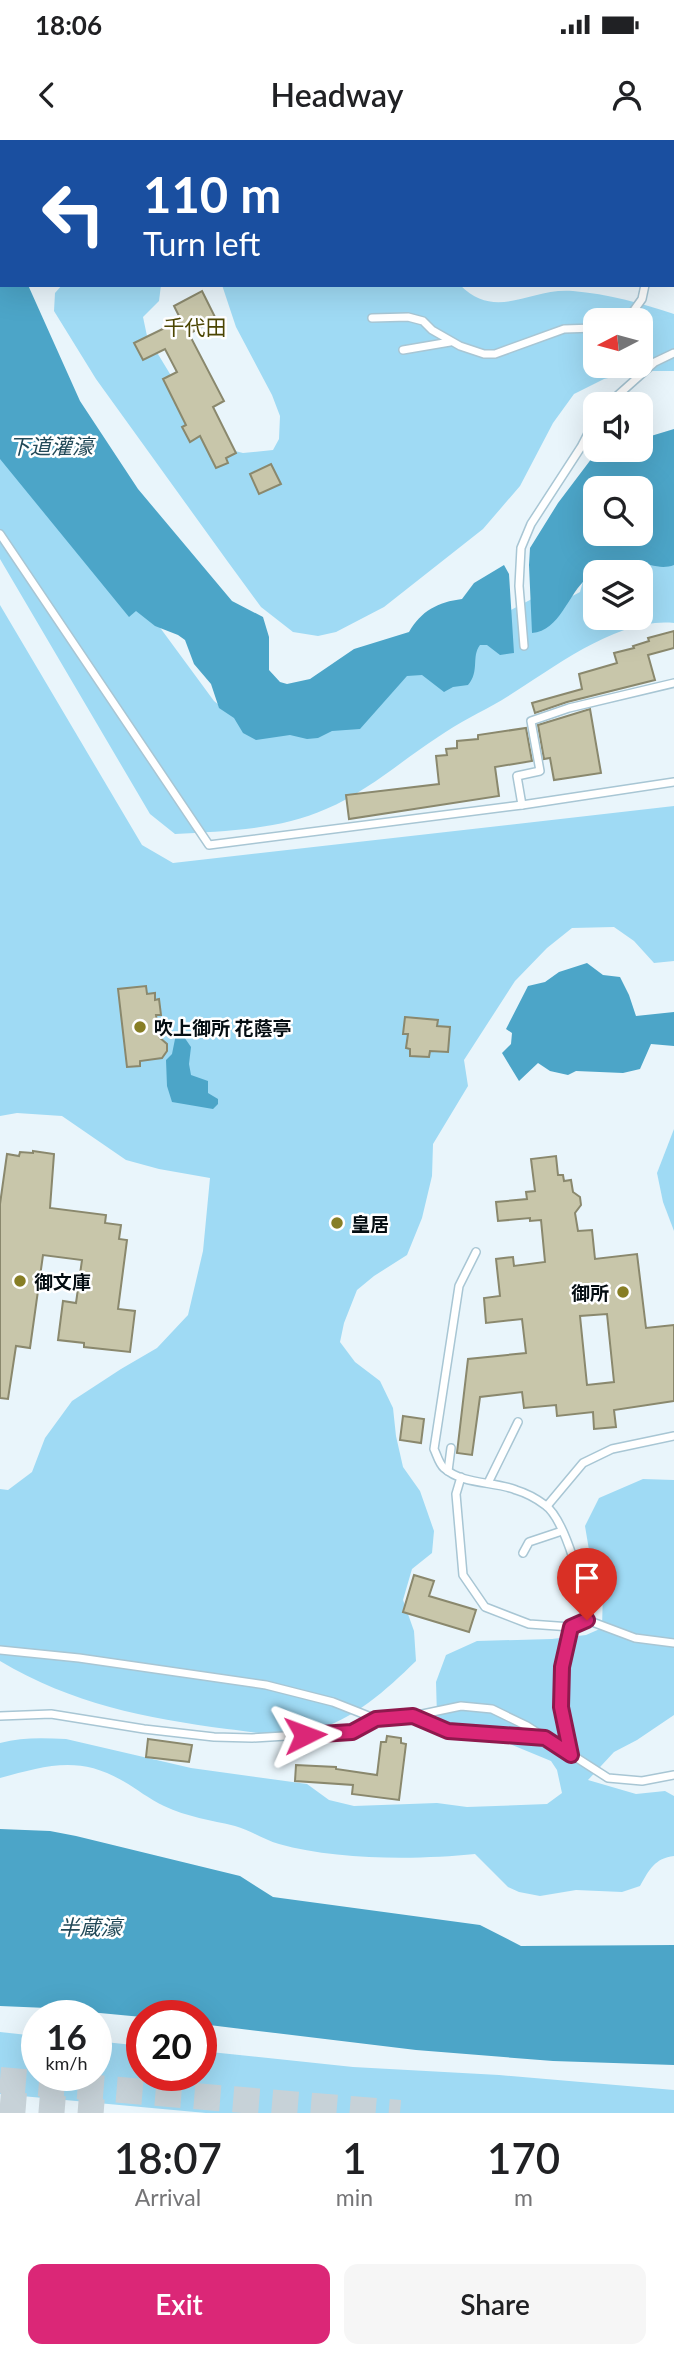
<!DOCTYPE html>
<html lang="en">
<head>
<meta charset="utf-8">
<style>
	:root { --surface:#fff; --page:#f6f6f6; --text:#202124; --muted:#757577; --accent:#db2777 }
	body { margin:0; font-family:Lato,"Noto Sans JP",sans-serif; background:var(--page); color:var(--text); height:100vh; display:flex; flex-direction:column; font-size:26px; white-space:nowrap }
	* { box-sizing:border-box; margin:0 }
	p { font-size:23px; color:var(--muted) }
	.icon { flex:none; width:38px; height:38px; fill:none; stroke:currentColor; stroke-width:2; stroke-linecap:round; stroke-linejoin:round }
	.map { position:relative; height:1973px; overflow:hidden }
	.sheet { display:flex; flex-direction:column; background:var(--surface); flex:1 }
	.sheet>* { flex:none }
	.hud { position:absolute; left:0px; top:0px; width:676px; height:147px; box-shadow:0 7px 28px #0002; background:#1a4fa0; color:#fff; overflow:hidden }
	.needle { width:46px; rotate:264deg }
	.controls { position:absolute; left:583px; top:168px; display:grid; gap:14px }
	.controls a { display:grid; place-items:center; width:70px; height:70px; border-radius:14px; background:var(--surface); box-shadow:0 7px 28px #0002; font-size:35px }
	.speed { position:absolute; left:21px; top:1860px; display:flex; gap:14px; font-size:35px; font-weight:700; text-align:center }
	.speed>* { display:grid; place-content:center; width:91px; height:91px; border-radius:50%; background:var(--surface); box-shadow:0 7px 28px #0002; line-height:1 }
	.speed small { font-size:18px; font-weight:400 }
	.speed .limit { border:10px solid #d22; background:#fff; color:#111 }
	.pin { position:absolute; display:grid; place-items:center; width:60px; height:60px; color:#fff; margin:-72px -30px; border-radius:50% 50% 50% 0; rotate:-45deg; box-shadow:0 0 7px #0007 }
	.pin .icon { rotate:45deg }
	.me { position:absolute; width:77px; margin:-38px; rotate:87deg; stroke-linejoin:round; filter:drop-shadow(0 0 5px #0008) }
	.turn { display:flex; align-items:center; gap:24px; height:147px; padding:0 28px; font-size:32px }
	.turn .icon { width:91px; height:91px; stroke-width:2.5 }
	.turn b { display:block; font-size:49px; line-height:60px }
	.eta { display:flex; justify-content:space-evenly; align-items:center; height:119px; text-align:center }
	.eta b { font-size:42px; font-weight:600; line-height:49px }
	.primary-button { display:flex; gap:14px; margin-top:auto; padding:14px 28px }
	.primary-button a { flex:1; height:80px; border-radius:14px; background:var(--accent); color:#fff; font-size:28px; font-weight:600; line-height:80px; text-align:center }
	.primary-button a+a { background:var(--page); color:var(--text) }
	.status { display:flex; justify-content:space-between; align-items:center; height:49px; padding:0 35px; background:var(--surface); direction:ltr }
	.status svg { height:19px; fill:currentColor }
	header { display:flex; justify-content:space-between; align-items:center; height:91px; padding:0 28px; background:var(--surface); font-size:32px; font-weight:600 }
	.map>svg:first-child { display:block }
</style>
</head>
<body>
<div class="status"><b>18:06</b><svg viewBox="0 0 49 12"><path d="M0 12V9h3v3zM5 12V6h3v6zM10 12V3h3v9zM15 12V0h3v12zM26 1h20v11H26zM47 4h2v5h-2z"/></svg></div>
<header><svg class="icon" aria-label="back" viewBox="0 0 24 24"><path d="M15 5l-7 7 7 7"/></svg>Headway<svg class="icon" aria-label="person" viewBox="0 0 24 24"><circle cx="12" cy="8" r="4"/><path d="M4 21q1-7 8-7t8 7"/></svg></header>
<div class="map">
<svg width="674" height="1973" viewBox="0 0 674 1973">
	<rect width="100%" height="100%" fill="#e9f5fb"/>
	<!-- green -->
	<g fill="#9fdaf4" fill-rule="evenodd">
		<path d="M62,145h99l-2,16 -16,16 4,19 57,94 19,18 20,5 30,-3 6,-11 1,-23 -8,-21 -36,-68 -14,-42h238c37,37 70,2 113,6 35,3 68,12 101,23v57h-36l-34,8 -30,15 -21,29 -33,63 -37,43 -99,78 -48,25 -18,4 -25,-4 -32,-25 -33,-45 -132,-183 -42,-68 1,-18zM595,180h45v46h-45z"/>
		<path d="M0,270l214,291 34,27 255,-114 44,-23 14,11 19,-10 7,-26 87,-10v67c-58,-6 -124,48 -172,77 -21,12 -44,23 -64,37 -37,24 -71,55 -112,72 -46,21 -102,22 -151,25l-25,-20 -150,-255zM595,432h45v46h-45z"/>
		<path d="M0,465l142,240 31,18 501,-57v155l-20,2 -20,-22 -20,-14 -42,1 -25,20 -32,33 -51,79 4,26 -35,58 -1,32 -10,42 -15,37 -33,21 -17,14 -13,33 -4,19 15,20 25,19 13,27 3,28 7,31 17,24 14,40 -2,22 -20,16 -9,31 11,31 2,30c-31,30 -61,58 -104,70 -27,8 -58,1 -85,-2 -82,-11 -155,-25 -227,-68v-172l8,1 24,-18 13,-34 27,-37 49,-32 36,-21 31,-33 15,-64 7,-73 -51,-9 -33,-9 -64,-44 -45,-3 -17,3zM146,846l1,8 7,-1 1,7h4l2,14 -5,1 3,24 6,2 2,10 -5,7 -22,3v5l-13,1 -8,-78z"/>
		<polygon points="674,989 674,1091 663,1062 657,1033"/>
		<path d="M643,1339l31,1v235l-37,25 -23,12 -26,28 48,14 29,-3 9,5v60c-19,2 -25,14 -34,30l-18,6 -46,-2 -36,6 -21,-4 -11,-5 -33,-33c-58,6 -140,6 -196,-10 -15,-4 -29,-14 -44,-18 -24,-6 -48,-9 -71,-20 -15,-7 -27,-17 -41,-25 -45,-26 -77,-15 -123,-3v-35c22,-6 43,-5 66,-4l125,29 116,16 22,16 25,6 83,-3 30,4 80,-3 15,-11 -5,-23 -6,-9 -68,-28 -31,-4 -15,-13 -1,-34 10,-27 31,-14 75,-2 34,-4 16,-7 1,-38 -12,-28 -6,-36 14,-28z"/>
		<polygon points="0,1892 37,1896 37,1936 96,1936 96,1901 142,1906 142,1936 201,1936 201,1911 353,1927 499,1935 674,1950 674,1973 206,1973 0,1954"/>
	</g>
	<!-- water -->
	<g fill="#4ca5c8" fill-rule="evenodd">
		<path d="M0,81l2,64h26l52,116 58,88 94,112 31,16 6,20v33l11,12 7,2 23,-5 44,-30 55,-17c12,-21 29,-30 53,-33l12,-16 30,-18 5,9 5,79 -14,2 -13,-10h-7c-9,12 0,26 -12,40l-15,2 -9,5 -22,-17 -15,1 -47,53 -28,2 -14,7 -11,1 -17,-4 -34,5 -13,-7 -9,-15 -15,-10 -8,-24 -17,-20 -9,-24 -7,-5 -23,-9 -19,-15 -7,6 -129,-158z"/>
		<path d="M674,289v136c-13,5 -24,-1 -37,-3 -16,-3 -38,5 -50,16 -19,16 -27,53 -55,55l-3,-68 1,-17 28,-45 34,-45 19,-4 5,-4h24l1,-11zM640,348v46h-45v-46z"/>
		<polygon points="587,823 603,835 620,837 629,855 636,876 674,872 674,906 651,904 640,929 623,933 576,931 568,935 550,931 538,923 519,941 502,913 511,904 512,893 506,889 528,846 545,842 559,832"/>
		<polygon points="176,894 182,894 191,907 189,924 191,935 208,941 208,953 218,959 218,964 213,969 172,962 167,946 166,920 172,914"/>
		<polygon points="0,1689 50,1691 76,1696 240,1736 273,1757 480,1785 521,1806 674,1805 674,1925 553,1921 416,1910 201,1884 201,1876 142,1877 47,1868 0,1866"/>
	</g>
	<!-- building -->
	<g fill="#c8c6aa" stroke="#8a886d" stroke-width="2" fill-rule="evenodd">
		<polygon points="202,151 216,179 189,194 224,261 213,267 236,313 226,318 228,323 216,328 200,296 190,302 182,287 186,285 163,239 177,232 165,209 143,220 134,203 181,180 174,166"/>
		<polygon points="271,324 281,344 259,354 250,334"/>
		<polygon points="674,491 674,508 648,515 655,540 567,562 535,573 532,563 582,549 579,534 617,523 614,513 634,508 633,506 649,501 648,498"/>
		<polygon points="590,569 601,633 554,640 550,618 544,619 538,585"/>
		<polygon points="526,588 532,621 495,627 499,656 349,679 346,655 439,644 436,616 447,615 446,609 457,608 457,601 478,599 478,595"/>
		<polygon points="146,846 147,854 155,853 155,860 159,859 161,875 156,875 159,897 167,904 167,911 162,918 140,921 140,926 127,927 118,849"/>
		<polygon points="405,877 438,880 437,886 450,887 448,912 430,911 429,917 410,916 410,909 406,908 408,894 403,894"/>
		<polygon points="33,1011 54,1014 50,1068 106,1075 105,1083 121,1085 119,1099 127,1100 118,1169 135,1171 130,1212 84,1207 84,1203 58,1200 63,1161 76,1163 82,1120 43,1115 30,1208 16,1206 8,1259 0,1258 0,1064 7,1014 19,1016 20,1012 33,1013"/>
		<path d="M556,1016l2,19h5l1,6 7,-1 2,12 7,5 1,8 -6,8 3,18 14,-1 3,29 42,-5 9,74 28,-3v76l-60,9 2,17 -22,2 -1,-17 -36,4 -1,-11 -32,3 -2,-16 -42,5 -8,58 -15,-2 11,-94 58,-6 -4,-34 -36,4 -2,-25 16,-2 -4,-37 17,-2 1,9 31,-4 -4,-42 -11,1v-3l-32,3 -2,-19 31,-3 -1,-7 9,-1 -4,-32zM607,1174l7,68 -27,3 -7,-69z"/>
		<polygon points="403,1276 424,1279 421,1303 400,1300"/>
		<polygon points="414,1435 434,1441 429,1456 476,1470 469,1492 403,1472"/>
		<polygon points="387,1596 401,1598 401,1603 406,1604 399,1660 352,1654 353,1645 295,1641 296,1625 336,1627 336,1629 377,1635 381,1602 386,1602"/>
		<polygon points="148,1599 192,1605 189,1622 146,1617"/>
	</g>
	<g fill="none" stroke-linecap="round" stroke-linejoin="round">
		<!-- highway-tunnel -->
		<g stroke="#c7d2d8" stroke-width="26" stroke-dasharray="26 13" stroke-linecap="butt">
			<polyline points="0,1940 400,1973"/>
			<polyline points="0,1964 110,1973"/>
		</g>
		<!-- lane casing -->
		<g stroke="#a8c6d4" stroke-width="10">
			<g id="lane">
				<polyline points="328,0 330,2"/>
				<polyline points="438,0 439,2"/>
				<polyline points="558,0 559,2"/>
				<polyline points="74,2 76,0"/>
				<polyline points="168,2 170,0"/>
				<polyline points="1,56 2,56"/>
				<polyline points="372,178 408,177 423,181 432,190 460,206 484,214 495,214 564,189 595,188"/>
				<polyline points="627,180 642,159 645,145"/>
				<polyline points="403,210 450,202"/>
				<polyline points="608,264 655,222 674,213"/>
				<polyline points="0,394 209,705 522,665 674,642"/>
				<polyline points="524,506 519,446 521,408 531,384 581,307 595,280"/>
				<polyline points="522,665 517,636 540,631 531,581 569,568 674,543"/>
				<polyline points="448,1331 451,1308"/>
				<path d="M461,1337l-5,17 7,81 22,32 44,17 42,3 16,-7c-2,-26 -21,-100 -42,-115 -8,-6 -19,-12 -29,-15 -22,-9 -53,-5 -72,-22 -5,-4 -7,-13 -10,-19l25,-163 17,-34"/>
				<polyline points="488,1343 518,1282"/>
				<polyline points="547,1366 583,1323 612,1309 674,1296"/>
				<polyline points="523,1413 529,1402 562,1391"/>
				<polyline points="587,1480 635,1498 674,1503"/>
				<polyline points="0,1510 79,1518 266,1545 333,1562 376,1579 413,1576 461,1566 492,1569 527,1586 608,1638 642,1641 674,1635"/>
				<polyline points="0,1576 51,1574 144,1589 214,1597 252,1598 352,1592 376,1579"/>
				<polyline points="413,1577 448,1591 542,1598"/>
				<polyline points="571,1615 561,1568 562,1527 571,1487"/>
			</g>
		</g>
		<!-- lane -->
		<use href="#lane" stroke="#fff" stroke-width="7"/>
	</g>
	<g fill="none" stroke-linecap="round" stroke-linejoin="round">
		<!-- route casing -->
		<g stroke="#8e194d" stroke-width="18">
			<polyline id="route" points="305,1595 352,1592 376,1579 413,1576 448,1591 545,1598 571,1615 561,1567 562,1527 571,1487 587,1480"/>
		</g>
		<!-- route -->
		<use href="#route" stroke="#db2777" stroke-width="12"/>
	</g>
	<!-- markers -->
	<g fill="#877e25" stroke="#fff" stroke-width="2.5">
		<circle cx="140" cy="887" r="7"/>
		<circle cx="337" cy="1083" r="7"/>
		<circle cx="20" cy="1141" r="7"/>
		<circle cx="623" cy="1152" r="7"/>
	</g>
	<g text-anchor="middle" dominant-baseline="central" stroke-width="5" stroke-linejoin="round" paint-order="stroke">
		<!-- poi labels -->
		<g font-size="19" font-weight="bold" fill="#040d12" stroke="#fff" text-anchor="start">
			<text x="154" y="887">吹上御所 花蔭亭</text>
			<text x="351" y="1083">皇居</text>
			<text x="34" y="1141">御文庫</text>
			<text x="609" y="1152" text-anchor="end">御所</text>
		</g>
		<!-- neighbourhood labels -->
		<g font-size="21" fill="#4c4603" stroke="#fff">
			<text x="195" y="186">千代田</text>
		</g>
		<!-- water labels -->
		<g font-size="21" font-style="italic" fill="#224958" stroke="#fff">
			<text x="51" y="305">下道灌濠</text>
			<text x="90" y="1786">半蔵濠</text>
		</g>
	</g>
</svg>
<div class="controls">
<a><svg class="needle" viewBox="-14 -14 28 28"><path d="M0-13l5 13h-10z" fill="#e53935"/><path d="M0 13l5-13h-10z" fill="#757577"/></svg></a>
<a><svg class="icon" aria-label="sound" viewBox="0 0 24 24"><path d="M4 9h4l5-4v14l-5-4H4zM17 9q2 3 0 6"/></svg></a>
<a><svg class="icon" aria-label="search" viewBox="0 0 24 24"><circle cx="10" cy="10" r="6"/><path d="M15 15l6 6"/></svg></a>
<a><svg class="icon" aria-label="layers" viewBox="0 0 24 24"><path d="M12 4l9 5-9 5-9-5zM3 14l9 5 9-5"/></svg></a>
</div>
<div class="speed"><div>16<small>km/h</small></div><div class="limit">20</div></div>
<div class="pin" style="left:587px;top:1480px;background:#d93025"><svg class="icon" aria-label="arrive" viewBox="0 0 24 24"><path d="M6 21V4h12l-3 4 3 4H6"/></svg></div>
<svg class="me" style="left:305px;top:1595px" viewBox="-20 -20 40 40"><path d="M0-17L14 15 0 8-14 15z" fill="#db2777" stroke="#fff" stroke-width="4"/></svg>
<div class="hud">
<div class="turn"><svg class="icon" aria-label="left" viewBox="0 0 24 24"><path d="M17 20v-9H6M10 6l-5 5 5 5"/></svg><div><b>110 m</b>Turn left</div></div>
</div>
</div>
<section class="sheet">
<div class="eta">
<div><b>18:07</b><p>Arrival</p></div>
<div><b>1</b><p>min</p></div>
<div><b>170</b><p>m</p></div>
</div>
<div class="primary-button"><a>Exit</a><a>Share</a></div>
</section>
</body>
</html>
